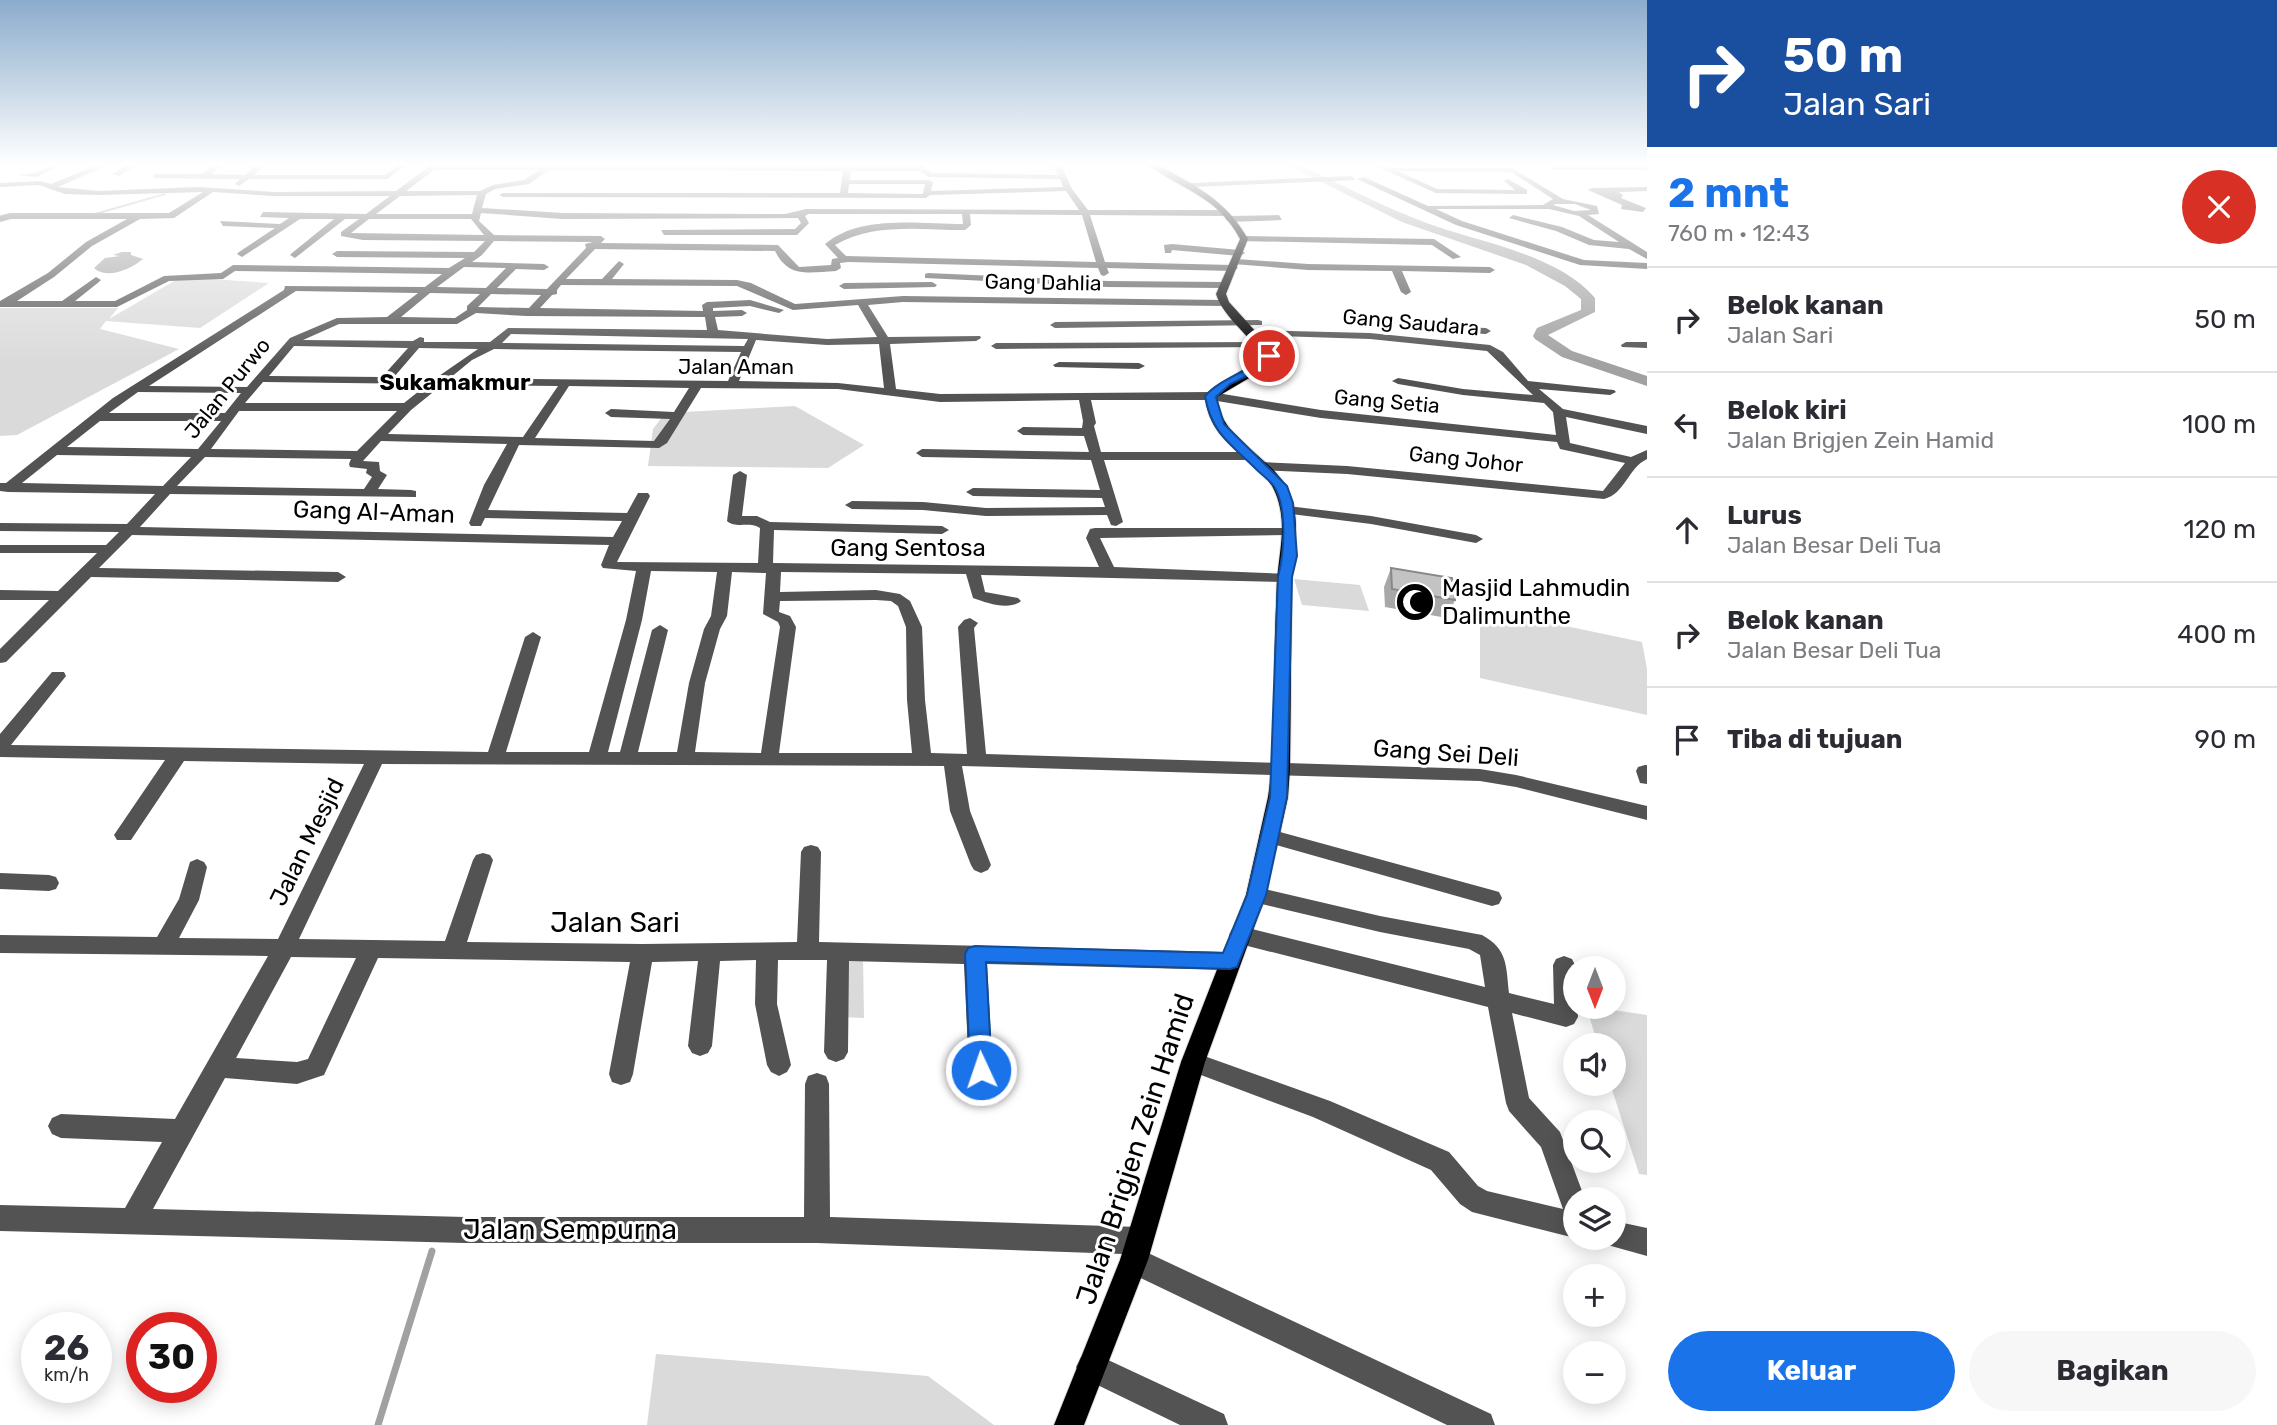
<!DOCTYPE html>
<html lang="id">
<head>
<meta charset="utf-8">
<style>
	:root { --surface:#fff; --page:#f7f7f7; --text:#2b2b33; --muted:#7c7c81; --line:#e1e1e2; --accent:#1a73e8 }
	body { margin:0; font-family:Rubik,sans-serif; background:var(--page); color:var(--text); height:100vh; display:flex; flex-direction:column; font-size:26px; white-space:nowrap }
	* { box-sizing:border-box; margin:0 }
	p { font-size:23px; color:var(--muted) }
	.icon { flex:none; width:38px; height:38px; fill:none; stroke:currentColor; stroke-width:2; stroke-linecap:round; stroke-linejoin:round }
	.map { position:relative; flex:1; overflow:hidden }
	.details { display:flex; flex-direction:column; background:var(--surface); width:630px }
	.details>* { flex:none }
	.banner { background:#1a4fa0; color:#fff; overflow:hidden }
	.needle { width:46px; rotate:180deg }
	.fabs { position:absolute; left:1563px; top:956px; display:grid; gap:14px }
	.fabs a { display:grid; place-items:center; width:63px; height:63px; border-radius:50%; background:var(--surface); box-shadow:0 4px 18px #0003; font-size:35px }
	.speed { position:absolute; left:21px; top:1312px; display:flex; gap:14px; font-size:35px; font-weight:700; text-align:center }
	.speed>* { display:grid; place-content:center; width:91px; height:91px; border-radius:50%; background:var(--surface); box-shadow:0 4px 18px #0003; line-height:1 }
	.speed small { font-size:18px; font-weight:400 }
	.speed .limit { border:10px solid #d22; background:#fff; color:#111 }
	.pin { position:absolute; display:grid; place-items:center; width:60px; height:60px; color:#fff; margin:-30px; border:4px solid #fff; border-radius:50%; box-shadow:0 2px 7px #0007 }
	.me { position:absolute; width:77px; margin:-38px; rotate:357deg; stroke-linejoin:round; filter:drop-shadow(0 0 5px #0008) }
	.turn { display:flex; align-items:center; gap:24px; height:147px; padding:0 21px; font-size:32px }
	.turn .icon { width:91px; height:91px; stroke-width:2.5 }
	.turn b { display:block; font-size:49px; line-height:60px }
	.round { display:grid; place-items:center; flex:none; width:74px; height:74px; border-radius:37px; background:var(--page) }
	.summary { display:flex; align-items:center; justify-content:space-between; height:119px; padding:0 21px }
	h1 { font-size:42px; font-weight:700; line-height:52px; color:var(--accent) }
	.primary-button { display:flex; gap:14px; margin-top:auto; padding:14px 21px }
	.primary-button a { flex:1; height:80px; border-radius:42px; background:var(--accent); color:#fff; font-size:28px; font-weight:700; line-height:80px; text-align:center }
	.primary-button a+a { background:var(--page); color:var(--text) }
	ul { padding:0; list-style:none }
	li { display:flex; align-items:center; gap:21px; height:105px; padding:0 21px; border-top:2px solid var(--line) }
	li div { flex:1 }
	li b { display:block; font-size:26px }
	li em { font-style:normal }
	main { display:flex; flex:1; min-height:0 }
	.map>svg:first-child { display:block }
</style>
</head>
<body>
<main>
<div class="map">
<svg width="1647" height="1425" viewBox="0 0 1647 1425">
	<rect width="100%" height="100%" fill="#fff"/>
	<!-- green -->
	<g fill="#dadada">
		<polygon points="181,277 269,283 200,328 106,321 100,329 179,349 17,435 0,436 0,308 118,308 109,319"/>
		<polygon points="795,406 864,445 828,468 648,466 653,429 665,413"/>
		<polygon points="1294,579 1360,585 1369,611 1302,605"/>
		<polygon points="1480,608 1642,642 1647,669 1647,715 1480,678"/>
		<polygon points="839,958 863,958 864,1018 839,1017"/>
		<polygon points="1586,1006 1647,1015 1647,1175 1639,1174 1610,1083 1614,1083 1614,1045 1598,1045"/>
		<polygon points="656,1354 928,1376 994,1425 647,1425"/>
	</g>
	<!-- water -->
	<path fill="#a1a1a1" d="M122,252h9v3l12,4c-12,10 -36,21 -49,9l11,-10 15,-2 -7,-1z"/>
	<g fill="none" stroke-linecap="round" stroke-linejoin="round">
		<!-- stream-far1 -->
		<g stroke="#a1a1a1" stroke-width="2">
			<polyline points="95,214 165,194"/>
			<polyline points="0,216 13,214"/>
		</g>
		<!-- stream -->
		<polyline stroke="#a1a1a1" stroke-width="7" points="378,1425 432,1251"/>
		<!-- river -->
		<path fill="#a1a1a1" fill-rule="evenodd" d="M1287,165h14c40,20 81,41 123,57 52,20 133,31 171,76v14l-47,23 24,16 75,25v10l-85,-29 -27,-18 -2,-3 4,-8 44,-18v-11l-16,-13 -39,-21 -124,-43z"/>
		<!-- major casing -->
		<g stroke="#dbdbdb" stroke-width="2">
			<path id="major" d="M1148,165h10c37,20 69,36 90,74l-22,55 3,8 37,41 9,16 -14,12 -44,26c5,48 59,58 74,100 10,29 2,55 1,84 -1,62 -1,125 -2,187l-2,29 -22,98 -61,167 -57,198 -64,165h-30l66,-165 61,-198 65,-167 22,-98 4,-29c2,-62 2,-125 5,-187 2,-29 10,-55 0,-84 -14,-42 -67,-46 -72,-101l17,-14 41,-24c-12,-23 -39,-39 -47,-64l24,-55c-23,-43 -56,-48 -92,-74z"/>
		</g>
		<!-- minor -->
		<g fill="#535353" fill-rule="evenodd">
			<polygon points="51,165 61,165 37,177 17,175 36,173"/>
			<path d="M97,165h11l-50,22 40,4 100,-4 76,5 122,-1 35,-26h490l10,8 127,2 -5,-10h8l11,24 16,21h137l4,3 -4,3 -135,-1 15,47 128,3 5,3 -5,3 -126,-3 2,5 -5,3 -3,-1 -3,-7 -250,-6 -8,1 1,5 -5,3c-27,1 -47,8 -61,-20l-180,-2 -29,30h36l17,-18 5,3 -12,15 125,1 14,3 44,21 108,-8 321,4 5,3 -5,3 -321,-4 -35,3 20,32 92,-1 1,2 -5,3 -86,3 6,45 44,5 271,-2 110,18 235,25 -3,-23 -9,-9 -81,-8 -65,-11 -6,-3 6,-3 65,11 70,6 -46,-44 -117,-12 -123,-4v-4l4,-1 119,3 120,12 13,7 25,29 86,9 2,2 -6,3 -71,-6 24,20 84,17v8l-81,-17 4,26 61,14 16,-7v9c-19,9 -22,35 -43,40l-257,-25 -86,-4 -6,-4 6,-4 86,4 256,25 22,-28 -65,-14 -3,-7 -236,-24 -110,-18h-120l5,23 -2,3 7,26h148l6,4 -6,4h-145l19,62 -7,4 -5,-1 -4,-10 -121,1 -63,-6 -71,-1 -7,-4 7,-4 71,1 63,6 119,-1 -3,-9 -129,-2 -7,-4 7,-4 127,2 -9,-30 -169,-3 -6,-4 6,-4 167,3 -5,-16 -61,-1 -6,-4 6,-4 59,1 1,-7 -4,-21 -139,2 -102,-13 -137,-1 -34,55 -8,5 -140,-3 -31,65 139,3 11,-20h10l2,3 -33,66 141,1 2,-35c-11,-7 -24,1 -33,-7l6,-46 7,-4 7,4 -5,41h15l13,6 172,4 7,4 -7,4 -168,-4 -1,33 326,4 -13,-29 4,-9 5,-1h198l2,3 -7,4 -188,3 14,29 176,7 3,3 -3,3 -5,2 -304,-7 4,17 33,6 3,3c-12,10 -34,2 -48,-3l-7,-24 -185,-2 -1,20 96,-2 24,4 10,7 12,26 3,73 6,53 36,1 -9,-127 6,-7 6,-2 8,5 -4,5 12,126 494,15 36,6 131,31v14l-131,-33 -36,-6 -518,-15 8,45 21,54 -3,5 -7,3 -7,-3 -3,-5 -21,-54 -6,-45 -562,-2 -83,175 146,2 28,-81 3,-5 7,-2 7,2 3,5 -26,82 176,2 154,-2 4,-90 3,-5 7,-2 7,2 3,5 -2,90 411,10 8,3 3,6 -3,6 -8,3 -243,-6 7,130 -3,8 -9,3 -9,-3 -3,-8 -6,-130 -115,-3 -1,91 -4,7 -8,3 -8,-3 -4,-7 3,-92h-49l-1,44 14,61 -4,7 -8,4 -8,-4 -4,-7 -12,-61 1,-44 -36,1 -8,85 -4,7 -8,3 -8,-3 -4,-7 10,-85 -46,1 -19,112 -3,8 -9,3 -9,-3 -3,-8 21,-112 -252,-4 -54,117 -27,9 -72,-6 -72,131 312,8h339l1,-133 3,-8 9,-3 9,3 3,8 1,133 309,10 10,4 4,10 -7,11 345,162 4,11h-48l-323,-155 -4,-10 3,-6 -306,-11h-352l-465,-12v-26l125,3 37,-66 -101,-4 -9,-4 -4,-8 4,-8 9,-4 114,5 93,-163 -268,-3v-18l157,2 22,-38 11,-37 7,-3 7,3 3,5 -8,33 -20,38 99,1 86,-175 -180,-3 -53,79h-14l-3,-5 51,-75 -165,-3v-23l52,-62h12l2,4 -55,69 477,7 37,-115 8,-5 8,5 -35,115h83l37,-132 10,-49 -33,-3 -2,-3 8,-20 -477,-10 -33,33 239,4 8,5 -8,5 -247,-5 -85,85 -6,1v-14l49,-49h-49v-10l58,1 39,-38h-97v-8h106l13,-13 -119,-1v-8l127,1 28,-30 -147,-2 -8,-1v-8h6l107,-85 171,-108 1,-4 140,1 17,-13 -207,-3 -12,8 -54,2 -52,26h-117v-6l48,-28 38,-31 41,-23h-116l-11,3v-6l10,-3h159l34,-21 -105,3 -33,-1 -26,-9 -39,2v-4l40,-2 11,3zM434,170h105l-15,10 -31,5 -13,6h-74zM549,170l294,1 -3,22h-337l-4,2 4,2 423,1 4,-3 136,-4 13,19 -273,-1 -21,5 -222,-1 -81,-5 4,-14 9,-5 34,-5zM851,171h68l10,6 131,2 3,8 -132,4 2,-9 -4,-2h-79zM849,184h76l-2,10 -75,-1zM213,192l61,4h116l-24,18 -103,-2 -3,5 29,1 -9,6 -60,-3 3,5 52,2 -36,24 -2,2 5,3 58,-38h34l-42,34 -2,2 5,3 50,-39h14l-18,13v4l22,4 122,1 -11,11 -137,-1 -5,3 5,3 128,1 -16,10 -216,-3 -12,8 -57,3 -49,25h-40l24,-19 2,-2 -5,-3 -34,24h-45l37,-24 38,-31 48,-27 34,-1zM477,195l-5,19h-96l24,-18zM481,213l82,6 235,-1 3,5 -6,6 -134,1 3,5h133l12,-12 -4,-7 3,-2h154l1,10c-43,0 -103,-10 -138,20l13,14 -6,1 -1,6 -32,2 -21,-22 -177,-2 4,-4 -4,-3 -107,-1 -15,-14zM970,214l112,1 14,47 -250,-6 -11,-11c39,-23 87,-15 130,-15l6,-5zM369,219h102l13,16 -133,-2zM494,241l99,1 -8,2 1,4 -39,41 -50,-1 19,-19 28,1 5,-3 -5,-3 -72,-2 10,-7zM464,267l42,1 -20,20 -49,-1zM561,285l176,1 56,24 65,-5 19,32 -50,2 -109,-9 -3,-13 27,-1 5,-3 -5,-3 -29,1v-3l37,-2 29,7 5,-3 -34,-10 -43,2 -5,3 1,6 -163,-3 12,-13 5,-1v-4zM296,291l122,2 -31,24 -50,1 -47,20 -43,49 -98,-1zM430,293l50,1 -13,12v4l-12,8 -54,-1zM491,294l50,1 -12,13 -51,-1zM476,313l51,3 178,1 2,13 -199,-2 -18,14h-66v-4l-4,-1 -7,4 -110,-1 36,-16h118zM511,334l237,5 -4,7 -242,-3zM756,340l71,5 52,-1 5,44 -46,-5 -99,-2zM294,346l114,2 -26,29 -113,-1zM419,348l59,1 -42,29 -42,-1zM494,349l247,3 -13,29 -278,-3 22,-18zM263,382l165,2 -24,19h-159zM442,385l116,1 -35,51 -135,-3 23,-24zM569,386l120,2 -15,24 -63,-3 -6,4 6,4 59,2 -16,22 -119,-3zM138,392l103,1 -16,20h-116zM239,411h158l-40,40 -146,-2zM100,421h121l-23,28 -131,-2zM381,441l126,3 -23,41 -15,38 2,3h10l4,-8 137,3 -9,16 -473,-10 30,-33 246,3v-6l-5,-1 -33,-1 9,-14 -7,-4 -1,-9 -16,-1zM57,455l134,2 -28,29 -141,-3zM205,457l146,2 -2,5 1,3 17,2 -1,4 6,4 -8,12 -187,-3zM651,571l66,1 -6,44 -7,13 -15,54 -12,69h-39l30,-122 -8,-5 -8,5 -32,122h-12l34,-132zM732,572l34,1 -3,41 15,8 2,5 -19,126 -66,-1 10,-69 15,-54 7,-13zM876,600l15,1 7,5 8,21 1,73 5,53h-133l17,-126 -6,-11 -11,-4 1,-11zM291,957l65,1 -48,101 -11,3 -61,-4z"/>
			<polygon points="127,165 137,165 119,176 112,174"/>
			<polygon points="213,165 222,165 211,174 245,175 256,165 265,165 254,175 385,175 398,165 407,165 387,179 249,179 239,186 235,184 240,179 156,178 152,176 156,174 201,174"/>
			<path d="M1373,165l17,3h122l51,31 34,7 2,8 -11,1 59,37v7l-18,-10 -40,-4 -33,-14 -47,-13 4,-3 49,12 32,13 25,2 -40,-26 -30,-7h-113l26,12 122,39 63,3v6l-67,-4 -124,-40 -99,-46 7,-2 64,29 115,-1 10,-6 -42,-27 -113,-1 39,18 78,1 -11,-9 4,-2 19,11v4l-91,-1zM1556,204h19l16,6 -17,1 -21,-6z"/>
			<polygon points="1553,166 1647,166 1647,170 1550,170"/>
			<polygon points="1352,176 1355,180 1192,187 1188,185 1192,183"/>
			<polygon points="1647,187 1647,191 1619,192 1623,195 1621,198 1646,208 1643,212 1621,209 1622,205 1588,190 1592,188"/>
			<polygon points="1279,215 1282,220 1229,222 1225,219 1229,216"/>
			<polygon points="1244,236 1434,239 1461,257 1453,259 1432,245 1241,241 1241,237"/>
			<polygon points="1172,244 1240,250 1245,253 1240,256 1172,250 1171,253 1165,253 1164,245"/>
			<polygon points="1236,259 1308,264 1490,267 1495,270 1490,273 1402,271 1411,292 1406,295 1401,292 1392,271 1308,270 1233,264 1233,260"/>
			<polygon points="928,273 1108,281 1224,282 1229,285 1224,288 1108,287 925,278 925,274"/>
			<polygon points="932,282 937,285 935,287 844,289 839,286 844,283"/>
			<polygon points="1258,320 1262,321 1262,325 1055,328 1050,325 1055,322"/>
			<polygon points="1415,325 1486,328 1491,331 1486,334 1411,330 1410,328"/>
			<polygon points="1262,342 1267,345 1266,347 996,349 991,346 996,343"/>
			<polygon points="1626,342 1647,342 1647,348 1622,347 1621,345"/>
			<polygon points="1059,362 1139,363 1145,366 1139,369 1055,367 1053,365"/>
			<polygon points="1288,506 1371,516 1476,535 1483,539 1476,543 1371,524 1283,513 1281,510"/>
			<polygon points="1645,765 1647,765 1647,784 1640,783 1636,771 1638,767"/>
			<polygon points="1269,829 1492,890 1499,892 1502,898 1499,904 1492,906 1262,841 1259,836 1262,831"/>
			<polygon points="0,873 49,875 56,877 59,883 56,889 49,891 0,889"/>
			<path d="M1256,887l124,29 102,19c26,14 24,31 27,58l45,11 -1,-39 3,-6 8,-3 8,3 3,6 3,52 -4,7 -8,3 -54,-14 17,85 31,34 25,67h-10v38h3l-3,1 -103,-26 -12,-8 -29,-34 -118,-53 -128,-48 -4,-7 4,-7 8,-3 137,49 119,51 29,34 9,5 76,18 -22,-62 -32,-36 -3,-8 -18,-96 -248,-63 -8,-3 -3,-6 3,-6 8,-3 245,61 -5,-32 -11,-6 -89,-17 -131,-31 -3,-6 3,-6z"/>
			<polygon points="1614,1221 1647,1228 1647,1256 1604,1244 1602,1237 1614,1237"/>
			<polygon points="1091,1352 1224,1414 1228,1425 1180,1425 1081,1377 1076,1367 1081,1357"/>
		</g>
		<!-- major -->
		<use href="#major" fill="#000" fill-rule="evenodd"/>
	</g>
	<!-- wall -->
	<polygon fill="#a8a8a8" points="1391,568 1455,600 1447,618 1385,607 1384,587"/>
	<!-- building -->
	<polygon fill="#c3c3c3" stroke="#888" stroke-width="2" points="1391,568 1452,578 1455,600 1392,589"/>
	<!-- sky -->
	<linearGradient id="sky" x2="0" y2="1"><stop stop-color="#8baccc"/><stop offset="0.45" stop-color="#fff"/><stop offset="1" stop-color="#fff" stop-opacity="0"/></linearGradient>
	<rect width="1647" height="365" fill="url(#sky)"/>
	<!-- route -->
	<path fill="#1a73e8" stroke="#114b97" stroke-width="2" d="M1266,354l8,2 -6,10 -38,18 -14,13 8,27 63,62 6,17 4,53 -5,21 -5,220 -21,98 -29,72 -7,2 -244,-7 6,108 -3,7 -8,3 -8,-3 -3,-7 -5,-116 3,-6 7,-2 248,7 24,-58 23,-98 8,-220c6,-23 9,-65 -2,-87 -3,-8 -13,-14 -19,-20 -25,-25 -46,-37 -52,-74 18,-20 49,-25 61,-42z"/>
	<!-- icons -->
	<defs>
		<g id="mosque-disc" transform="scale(2.0125)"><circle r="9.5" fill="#000" stroke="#fff"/><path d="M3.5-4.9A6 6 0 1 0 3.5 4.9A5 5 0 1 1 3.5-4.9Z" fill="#fff"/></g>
	</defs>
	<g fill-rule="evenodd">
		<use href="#mosque-disc" x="1415" y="602"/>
	</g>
	<g text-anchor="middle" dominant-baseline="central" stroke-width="6" stroke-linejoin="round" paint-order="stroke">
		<!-- far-street labels -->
		<g font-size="21" fill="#000" stroke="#fff">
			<text transform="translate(1043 282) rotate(1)">Gang Dahlia</text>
			<text transform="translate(1411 322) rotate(5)">Gang Saudara</text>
			<text x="736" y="366">Jalan Aman</text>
			<text transform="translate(227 388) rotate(-51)">Jalan Purwo</text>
			<text transform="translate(1387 401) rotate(5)">Gang Setia</text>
			<text transform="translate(1466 459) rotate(6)">Gang Johor</text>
		</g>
		<!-- far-quarter labels -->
		<g font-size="23" font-weight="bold" fill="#000" stroke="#fff">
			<text x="455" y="382">Sukamakmur</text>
		</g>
		<!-- street labels -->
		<g font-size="24" fill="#000" stroke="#fff">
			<text transform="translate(374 512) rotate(2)">Gang Al-Aman</text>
			<text x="908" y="548">Gang Sentosa</text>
			<text transform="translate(1446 753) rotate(4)">Gang Sei Deli</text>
			<text transform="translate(307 842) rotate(-64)">Jalan Mesjid</text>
		</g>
		<!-- poi labels -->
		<g font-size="24" fill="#000" stroke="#fff" text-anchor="start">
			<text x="1442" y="588">Masjid Lahmudin<tspan x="1442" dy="28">Dalimunthe</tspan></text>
		</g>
		<!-- near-street labels -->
		<g font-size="28" fill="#000" stroke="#fff">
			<text x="615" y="922">Jalan Sari</text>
			<text transform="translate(1135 1149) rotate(-72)">Jalan Brigjen Zein Hamid</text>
			<text x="570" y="1229">Jalan Sempurna</text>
		</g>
	</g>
</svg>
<div class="fabs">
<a><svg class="needle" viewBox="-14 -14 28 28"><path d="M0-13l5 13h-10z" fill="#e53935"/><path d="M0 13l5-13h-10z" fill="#7c7c81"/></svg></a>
<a><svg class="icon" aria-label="sound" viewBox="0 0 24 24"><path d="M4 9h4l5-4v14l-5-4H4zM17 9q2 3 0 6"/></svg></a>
<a><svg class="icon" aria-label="search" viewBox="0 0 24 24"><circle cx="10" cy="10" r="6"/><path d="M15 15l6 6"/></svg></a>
<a><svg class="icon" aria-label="layers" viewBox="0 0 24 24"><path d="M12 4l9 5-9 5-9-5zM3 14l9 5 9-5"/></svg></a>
<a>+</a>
<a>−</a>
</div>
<div class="speed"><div>26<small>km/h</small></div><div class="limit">30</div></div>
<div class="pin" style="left:1269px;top:356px;background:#d93025"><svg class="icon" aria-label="arrive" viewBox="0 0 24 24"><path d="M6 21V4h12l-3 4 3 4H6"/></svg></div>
<svg class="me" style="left:981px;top:1070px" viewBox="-20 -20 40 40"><circle r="17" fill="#1a73e8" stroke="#fff" stroke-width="3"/><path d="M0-11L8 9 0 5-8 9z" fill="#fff"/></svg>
</div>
<section class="details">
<div class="banner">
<div class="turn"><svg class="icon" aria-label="right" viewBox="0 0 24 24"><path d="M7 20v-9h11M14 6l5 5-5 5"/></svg><div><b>50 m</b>Jalan Sari</div></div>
</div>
<div class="summary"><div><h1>2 mnt</h1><p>760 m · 12:43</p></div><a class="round" style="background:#d93025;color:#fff"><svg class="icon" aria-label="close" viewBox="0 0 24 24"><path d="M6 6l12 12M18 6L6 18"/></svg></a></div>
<ul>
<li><svg class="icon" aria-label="right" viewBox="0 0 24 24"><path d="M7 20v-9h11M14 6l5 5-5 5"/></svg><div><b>Belok kanan</b><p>Jalan Sari</p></div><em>50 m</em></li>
<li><svg class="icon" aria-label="left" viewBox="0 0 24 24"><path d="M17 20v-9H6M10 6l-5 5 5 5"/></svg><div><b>Belok kiri</b><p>Jalan Brigjen Zein Hamid</p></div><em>100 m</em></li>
<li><svg class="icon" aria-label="ahead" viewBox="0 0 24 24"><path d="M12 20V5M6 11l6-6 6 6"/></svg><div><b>Lurus</b><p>Jalan Besar Deli Tua</p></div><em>120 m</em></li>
<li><svg class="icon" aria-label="right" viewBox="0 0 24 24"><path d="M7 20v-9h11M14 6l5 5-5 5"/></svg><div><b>Belok kanan</b><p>Jalan Besar Deli Tua</p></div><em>400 m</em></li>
<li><svg class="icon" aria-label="arrive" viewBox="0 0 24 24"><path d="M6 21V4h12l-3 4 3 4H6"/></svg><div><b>Tiba di tujuan</b></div><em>90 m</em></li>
</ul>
<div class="primary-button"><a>Keluar</a><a>Bagikan</a></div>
</section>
</main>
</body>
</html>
